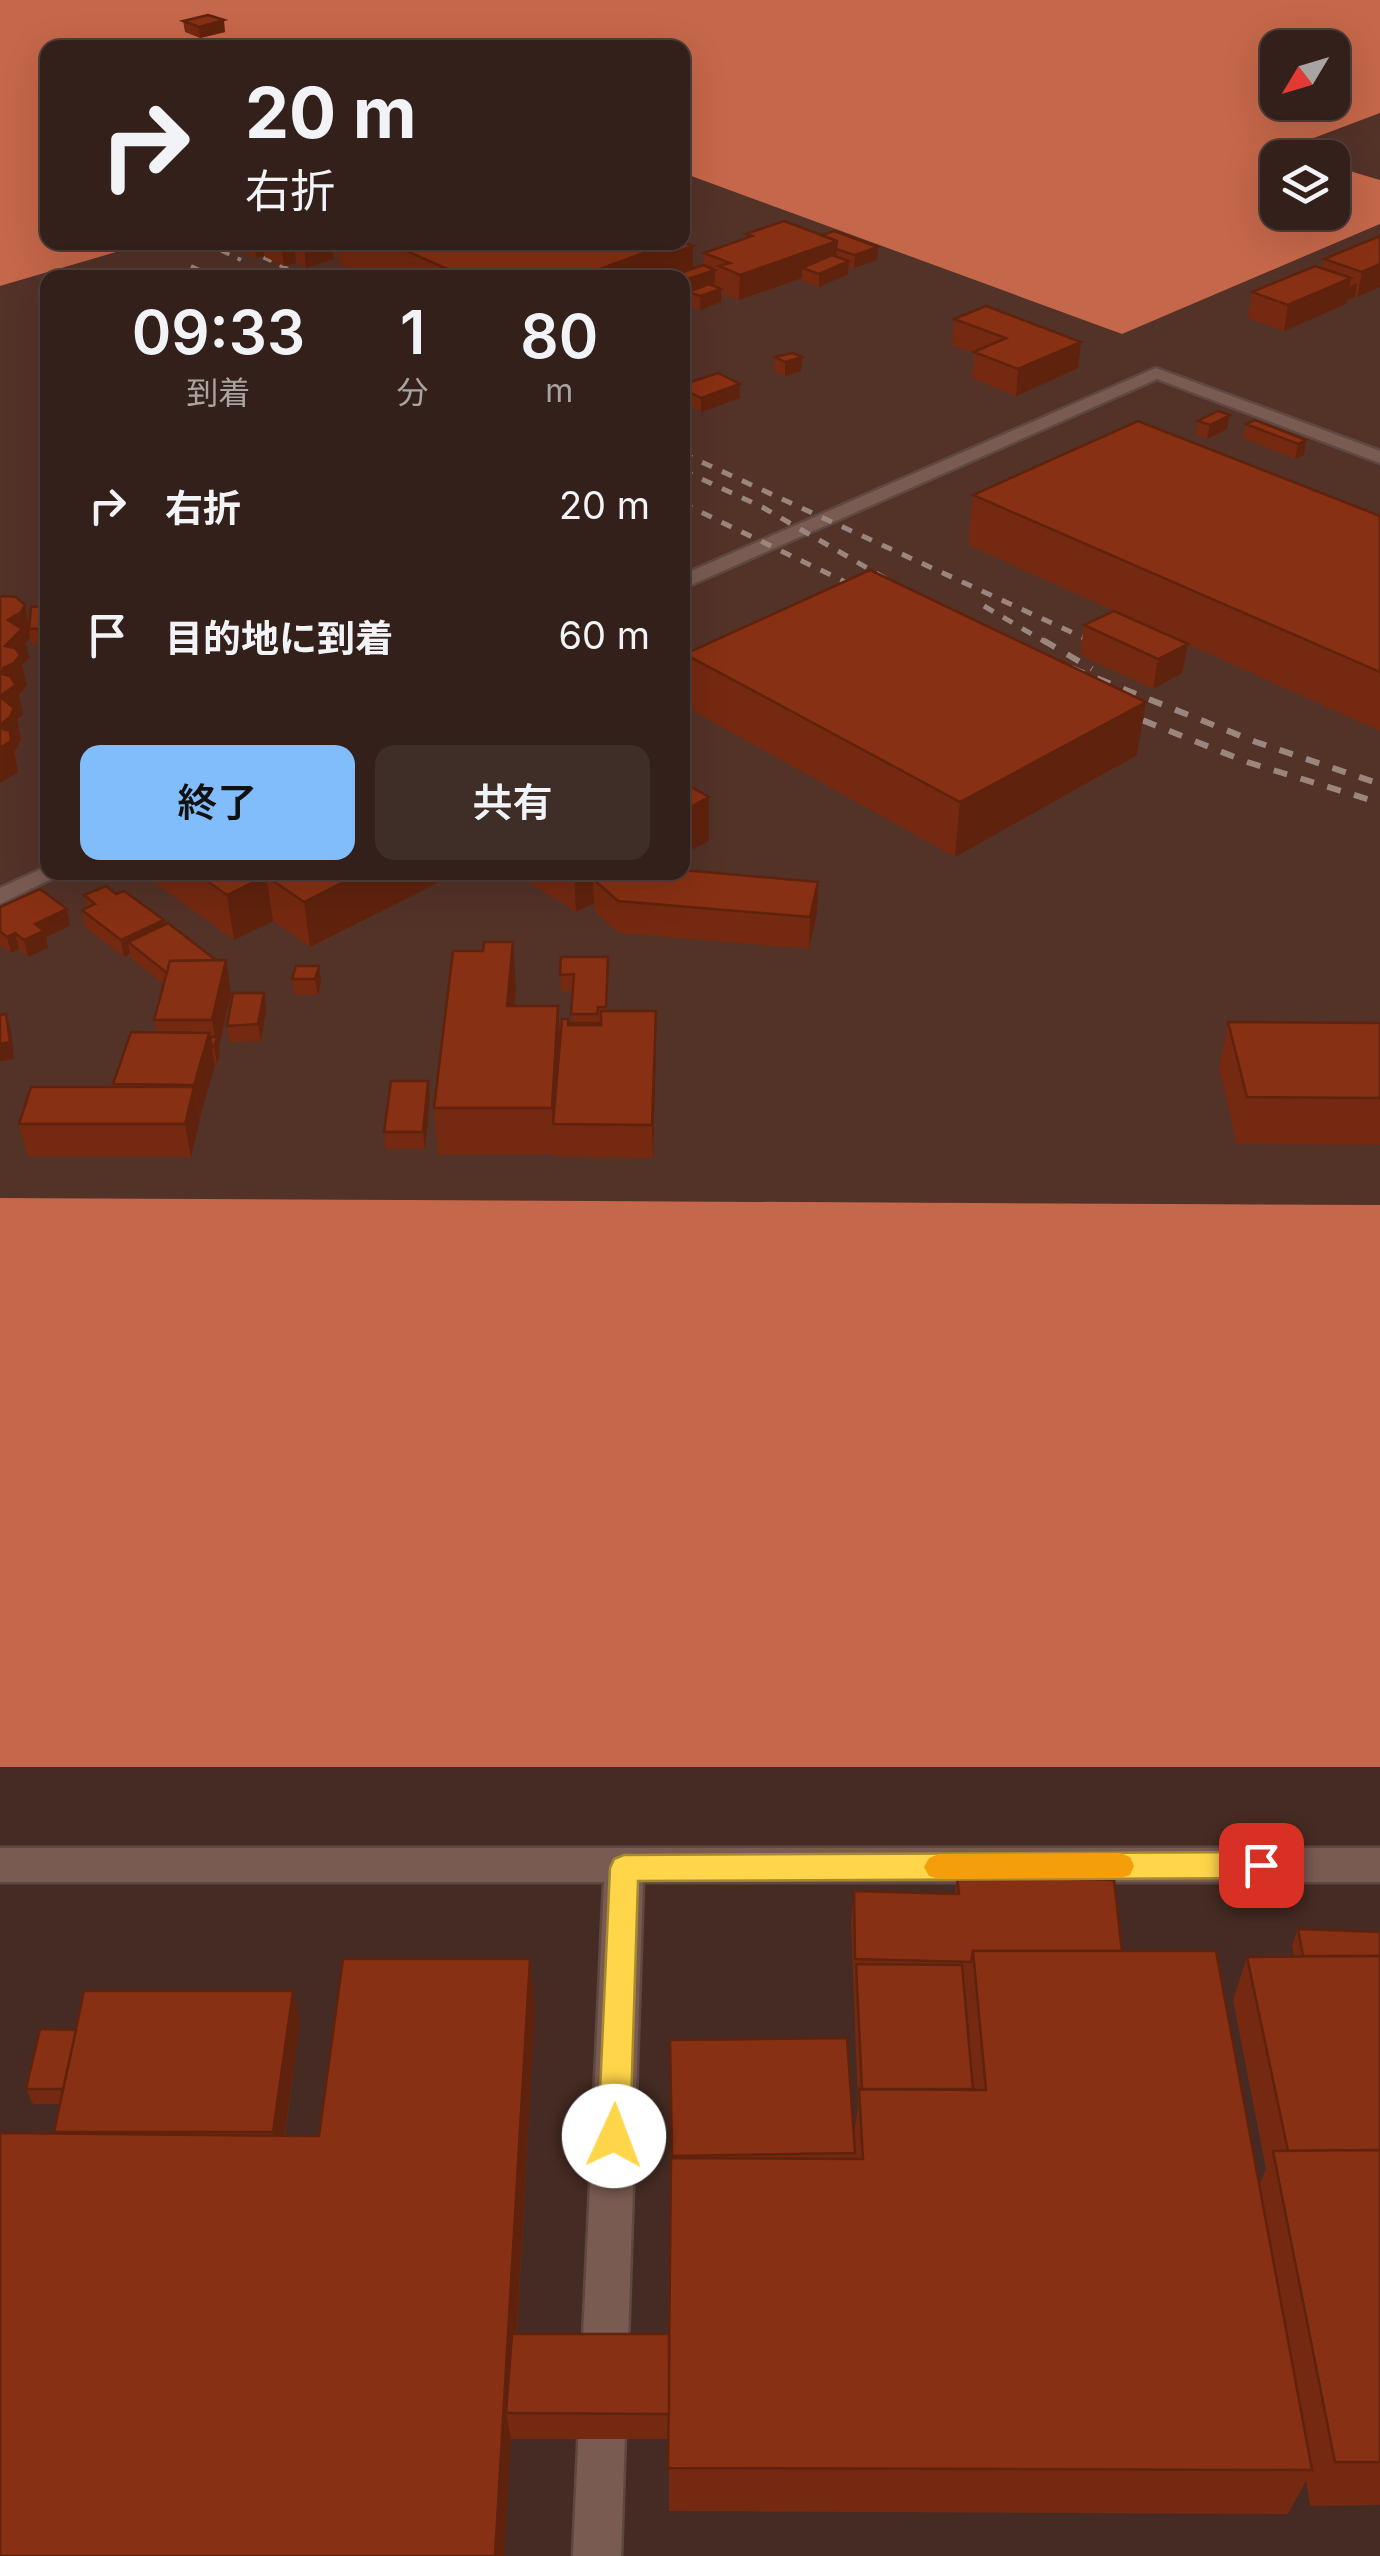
<!DOCTYPE html>
<html lang="ja">
<head>
<meta charset="utf-8">
<style>
	:root { --surface:#34201a; --page:#3f2d27; --text:#f1f3f6; --muted:#a9a3a2; --line:#4e3e39; --accent:#81bdfa }
	body { margin:0; font-family:Inter,"Noto Sans JP",sans-serif; background:var(--page); color:var(--text); height:100vh; display:flex; flex-direction:column; font-size:38px; white-space:nowrap }
	* { box-sizing:border-box; margin:0 }
	p { font-size:32px; color:var(--muted) }
	.icon { flex:none; width:55px; height:55px; fill:none; stroke:currentColor; stroke-width:2; stroke-linecap:round; stroke-linejoin:round }
	.map { position:relative; flex:1; overflow:hidden }
	.details { position:absolute; left:40px; top:270px; width:650px; height:610px; display:flex; flex-direction:column; background:var(--surface); border-radius:20px; box-shadow:0 10px 40px #0002,0 0 0 2px var(--line) }
	.details>* { flex:none }
	.banner { position:absolute; left:40px; top:40px; width:650px; height:210px; border-radius:20px; box-shadow:0 10px 40px #0002,0 0 0 2px var(--line); background:#34201a; color:var(--text); overflow:hidden }
	.needle { width:65px; rotate:232deg }
	.controls { position:absolute; left:1260px; top:30px; display:grid; gap:20px }
	.controls a { display:grid; place-items:center; width:90px; height:90px; border-radius:20px; background:var(--surface); box-shadow:0 10px 40px #0002,0 0 0 2px var(--line); font-size:50px }
	.pin { position:absolute; display:grid; place-items:center; width:85px; height:85px; color:#fff; margin:-42px; border-radius:20px; box-shadow:0 5px 15px #0006 }
	.me { position:absolute; width:110px; margin:-55px; rotate:2deg; stroke-linejoin:round; filter:drop-shadow(0 0 8px #0008) }
	.turn { display:flex; align-items:center; gap:35px; height:210px; padding:0 40px; font-size:45px }
	.turn .icon { width:130px; height:130px; stroke-width:2.5 }
	.turn b { display:block; font-size:70px; line-height:85px }
	.eta { display:flex; justify-content:space-evenly; align-items:center; height:170px; text-align:center }
	.eta b { font-size:60px; font-weight:600; line-height:70px }
	.button { display:flex; gap:20px; margin-top:auto; padding:20px 40px }
	.button a { flex:1; height:115px; border-radius:20px; background:var(--accent); color:#111; font-size:40px; font-weight:600; line-height:115px; text-align:center }
	.button a+a { background:var(--page); color:var(--text) }
	ul { padding:0; list-style:none }
	li { display:flex; align-items:center; gap:30px; height:130px; padding:0 40px }
	li div { flex:1 }
	li b { display:block; font-size:38px }
	li em { font-style:normal }
	.map>svg:first-child { display:block }
</style>
</head>
<body>
<div class="map">
<svg width="1380" height="2556" viewBox="0 0 1380 2556">
	<rect width="100%" height="100%" fill="#452b23"/>
	<!-- built -->
	<g fill="#533228" fill-rule="evenodd">
		<polygon points="1380,113 1380,180 1333,166 1332,158 1302,157 1280,151"/>
		<path d="M683,173l439,161 258,-110v981l-1380,-7v-912l147,-43 535,-1zM48,278h634v594h-634z"/>
	</g>
	<!-- water -->
	<g fill="#c5674a" fill-rule="evenodd">
		<path d="M0,0h1380v113l-98,37 20,7 -24,1v54h54l1,-46 47,14v44l-258,110 -439,-161 -1,-125h-634v194l99,1 -147,43zM1278,48h54v54h-54z"/>
		<polygon points="0,1198 1380,1205 1380,1767 0,1767"/>
	</g>
	<g fill="none" stroke-linecap="round" stroke-linejoin="round">
		<!-- minor casing -->
		<g stroke="#5f4842" stroke-width="5">
			<g id="minor">
				<polygon points="1156,368 1380,451 1380,463 1157,379 682,589 682,575"/>
				<polygon points="48,866 48,872 65,872 0,904 0,888"/>
				<polygon points="0,1848 1380,1848 1380,1882 643,1882 621,2556 573,2556 604,1882 0,1882"/>
			</g>
		</g>
		<!-- minor -->
		<use href="#minor" fill="#795b52" fill-rule="evenodd"/>
		<!-- rail-far2 -->
		<g stroke="#9b867f" stroke-width="4" stroke-dasharray="9 9" stroke-linecap="butt">
			<polyline points="231,242 307,278"/>
			<polyline points="205,243 241,260"/>
			<polyline points="191,266 216,278"/>
		</g>
		<!-- rail-far1 -->
		<g stroke="#9b867f" stroke-width="5" stroke-dasharray="11 11" stroke-linecap="butt">
			<polyline points="682,453 1095,643"/>
			<polyline points="682,470 762,507 895,584"/>
			<polyline points="682,503 868,593"/>
			<polyline points="984,606 1047,643"/>
		</g>
		<!-- rail -->
		<g stroke="#9b867f" stroke-width="6" stroke-dasharray="14 14" stroke-linecap="butt">
			<polyline points="1043,640 1092,669"/>
			<polyline points="1090,640 1100,645"/>
			<polyline points="1071,668 1256,742 1380,784"/>
			<polyline points="1117,710 1247,762 1380,803"/>
		</g>
	</g>
	<!-- wall -->
	<g fill="#752910">
		<polygon points="183,21 225,32 200,38 185,32"/>
		<polygon points="784,221 877,260 854,268 849,266 848,274 819,287 802,281 802,278 739,300 721,293 721,302 700,310 688,305 688,292 682,294 682,278 369,278 339,264 337,242 682,242 693,268 703,265 704,253 746,238 746,234"/>
		<polygon points="1380,236 1380,287 1357,297 1355,297 1347,300 1346,304 1284,331 1248,318 1252,292 1323,268 1324,259"/>
		<polygon points="237,242 332,242 334,259 306,268 296,263 284,266 265,257 263,248 264,256 256,258 238,250"/>
		<polygon points="954,319 1081,342 1078,368 1016,396 972,378 974,353 952,345"/>
		<polygon points="775,357 802,357 801,371 785,376 774,371"/>
		<polygon points="740,384 740,398 701,412 682,402 682,385"/>
		<polygon points="1198,421 1227,429 1207,439 1196,435"/>
		<polygon points="1246,424 1306,440 1304,455 1295,459 1243,438"/>
		<polygon points="973,495 1380,516 1380,731 1187,644 1182,673 1153,689 1080,655 1084,625 1114,611 968,545"/>
		<polygon points="0,597 25,605 29,625 48,606 48,644 32,645 30,637 26,643 29,658 22,665 27,685 21,693 19,694 23,715 17,719 21,739 17,748 14,750 18,772 0,783"/>
		<polygon points="685,654 1137,755 955,857 686,707"/>
		<polygon points="140,872 443,872 443,880 310,947 273,921 234,940"/>
		<polygon points="513,872 682,872 818,882 817,913 809,949 619,933 594,911 594,903 576,912"/>
		<polygon points="116,894 164,920 165,924 231,993 219,1047 220,1054 217,1064 215,1064 200,1117 191,1157 28,1157 19,1124 61,1087 114,1087 113,1084 157,1032 154,1020 164,984 131,958 130,954 124,957 85,927 82,910 87,908 84,895"/>
		<polygon points="0,907 70,926 46,937 48,948 28,957 19,949 11,953 0,945"/>
		<polygon points="296,966 321,983 318,995 295,995 292,979"/>
		<polygon points="609,974 607,1011 656,1011 653,1158 555,1157 554,1154 438,1155 434,1108 516,988 515,1006 558,1006 559,1023 572,1023 573,991 561,991 560,975"/>
		<polygon points="266,1009 261,1041 230,1042 227,1026"/>
		<polygon points="1228,1022 1380,1023 1380,1145 1237,1144 1219,1068"/>
		<polygon points="428,1081 430,1098 425,1149 386,1149 384,1132"/>
		<polygon points="957,1876 1122,1951 1259,2186 1266,2169 1233,2000 1247,1957 1294,1957 1292,1945 1298,1929 1380,1932 1380,2505 1310,2506 1306,2481 1288,2514 669,2511 669,2439 511,2439 504,2556 0,2556 54,2132 60,2104 33,2104 26,2089 76,2030 293,1991 300,2022 285,2136 319,2136 530,1959 535,2012 517,2334 669,2334 672,2158 670,2040 854,2137 858,2105 851,1922 854,1891 955,1894"/>
	</g>
	<!-- shaded-wall -->
	<g fill="#5f220d">
		<polygon points="224,20 225,32 200,38 199,27"/>
		<polygon points="837,241 836,266 802,268 802,278 739,300 740,275"/>
		<polygon points="281,242 294,242 296,263 284,266"/>
		<polygon points="304,242 332,242 334,259 306,268"/>
		<polygon points="674,242 693,246 693,271 679,278 575,278"/>
		<polygon points="262,243 264,256 256,258 255,245"/>
		<polygon points="878,247 877,260 854,268 855,255"/>
		<polygon points="849,261 848,274 819,287 819,274"/>
		<polygon points="1380,264 1380,287 1357,297 1362,272"/>
		<polygon points="715,270 715,283 682,294 682,281"/>
		<polygon points="1351,278 1349,287 1357,283 1355,297 1347,300 1346,304 1284,331 1288,305"/>
		<polygon points="721,289 721,302 700,310 700,296"/>
		<polygon points="1081,342 1078,368 1016,396 1018,369"/>
		<polygon points="802,357 801,371 785,376 785,362"/>
		<polygon points="740,384 740,398 701,412 701,398"/>
		<polygon points="1230,415 1227,429 1207,439 1210,425"/>
		<polygon points="1306,440 1304,455 1295,459 1298,444"/>
		<polygon points="25,605 30,637 26,643 29,658 22,665 27,685 21,693 19,694 23,715 17,719 21,739 17,748 14,750 18,772 0,783 0,696 8,620"/>
		<polygon points="1188,644 1182,673 1153,689 1158,659"/>
		<polygon points="686,687 686,702 682,704 682,688"/>
		<polygon points="1146,702 1137,755 955,857 960,802"/>
		<polygon points="709,797 709,841 682,855 682,811"/>
		<polygon points="363,872 443,872 443,880 310,947 304,902"/>
		<polygon points="574,872 650,872 593,879 594,903 576,912"/>
		<polygon points="266,876 273,921 234,940 227,895"/>
		<polygon points="818,882 817,913 809,949 810,917"/>
		<polygon points="67,909 70,926 46,937 48,948 28,957 24,940 35,924"/>
		<polygon points="164,920 167,937 128,942 130,954 124,957 121,940"/>
		<polygon points="15,933 19,949 11,953 7,937"/>
		<polygon points="513,942 516,988 511,1052 507,1006"/>
		<polygon points="226,960 231,993 219,1047 220,1054 217,1064 214,1047 216,1042 212,1020"/>
		<polygon points="319,966 321,983 318,995 315,979"/>
		<polygon points="264,993 266,1009 261,1041 258,1024"/>
		<polygon points="558,1006 561,1051 553,1124 552,1108"/>
		<polygon points="656,1011 656,1044 653,1158 652,1125"/>
		<polygon points="6,1014 11,1031 14,1059 0,1061 0,1044"/>
		<polygon points="209,1033 215,1065 200,1117 194,1085"/>
		<polygon points="428,1081 430,1098 425,1149 423,1132"/>
		<polygon points="194,1087 200,1120 191,1157 185,1124"/>
		<polygon points="530,1959 535,2012 512,2413 506,2413 511,2439 504,2556 495,2556"/>
		<polygon points="293,1991 300,2022 281,2161 273,2132"/>
	</g>
	<!-- building -->
	<g fill="#883013" stroke="#5f220d" stroke-width="2.5">
		<polygon points="208,15 224,20 199,27 183,21"/>
		<polygon points="784,221 837,241 740,275 719,266 730,263 704,253 752,236 746,234"/>
		<polygon points="834,231 878,247 855,255 836,249 837,241 822,235"/>
		<polygon points="1380,236 1380,264 1362,272 1324,259"/>
		<polygon points="386,242 674,242 575,278 468,278"/>
		<polygon points="678,242 682,242 693,246 678,251"/>
		<polygon points="832,255 849,261 819,274 802,268"/>
		<polygon points="703,265 715,270 682,281 682,278 666,278"/>
		<polygon points="1315,266 1351,278 1288,305 1252,292"/>
		<polygon points="709,284 721,289 700,296 688,292"/>
		<polygon points="986,306 1081,342 1018,369 974,352 1006,338 954,319"/>
		<polygon points="793,353 802,357 785,362 775,357"/>
		<polygon points="718,373 740,384 701,398 682,388 682,385"/>
		<polygon points="1218,411 1230,415 1210,425 1198,421"/>
		<polygon points="1255,420 1306,440 1298,444 1246,424"/>
		<polygon points="1138,421 1380,516 1380,672 973,495"/>
		<polygon points="870,570 1146,702 960,802 685,654"/>
		<polygon points="3,596 16,597 25,605 21,612 8,620 22,629 5,646 15,648 20,655 14,663 3,668 2,674 10,676 16,685 0,696 0,597"/>
		<polygon points="48,606 48,628 29,629 31,607"/>
		<polygon points="1114,611 1188,644 1158,659 1084,625"/>
		<polygon points="682,675 686,677 686,687 682,688"/>
		<polygon points="0,697 14,708 10,717 0,725"/>
		<polygon points="0,728 10,731 11,741 0,748"/>
		<polygon points="682,782 709,797 682,811"/>
		<polygon points="682,870 818,882 810,917 618,901 593,879 609,872 682,872"/>
		<polygon points="194,872 363,872 304,902 266,876 227,895"/>
		<polygon points="106,886 116,894 124,891 164,920 121,940 82,910 95,904 84,895"/>
		<polygon points="40,889 67,909 35,924 44,931 24,940 15,933 7,937 0,931 0,907"/>
		<polygon points="168,923 217,961 170,961 167,973 128,942"/>
		<polygon points="484,942 513,942 507,1006 558,1006 552,1108 434,1108 453,951 483,951"/>
		<polygon points="561,957 608,957 606,1007 598,1007 597,1014 571,1014 574,974 560,975"/>
		<polygon points="226,960 212,1020 154,1020 170,961"/>
		<polygon points="296,966 319,966 315,979 292,979"/>
		<polygon points="233,993 264,993 258,1024 227,1026"/>
		<polygon points="601,1011 656,1011 652,1125 553,1124 562,1019 568,1019 568,1025 601,1025"/>
		<polygon points="6,1014 10,1042 0,1044 0,1015"/>
		<polygon points="1228,1022 1380,1023 1380,1098 1247,1097"/>
		<rect x="569" y="1023" width="32" height="2"/>
		<polygon points="131,1032 209,1033 194,1085 113,1084"/>
		<polygon points="210,1037 217,1037 214,1047 212,1047"/>
		<polygon points="391,1081 428,1081 423,1132 384,1132"/>
		<polygon points="31,1087 194,1087 185,1124 19,1124"/>
		<polygon points="957,1876 1114,1880 1122,1951 973,1951 971,1962 855,1959 854,1891 959,1894"/>
		<polygon points="1298,1929 1380,1932 1380,1956 1303,1956"/>
		<polygon points="973,1951 1216,1951 1312,2470 668,2468 671,2158 863,2159 859,2089 986,2090"/>
		<polygon points="1380,1956 1380,2150 1288,2151 1247,1957"/>
		<polygon points="343,1959 530,1959 495,2556 0,2556 0,2133 319,2136"/>
		<polygon points="856,1964 962,1965 973,2089 862,2089"/>
		<polygon points="84,1991 293,1991 273,2132 54,2132"/>
		<polygon points="40,2029 76,2030 63,2089 26,2089"/>
		<polygon points="847,2038 855,2153 672,2156 670,2040"/>
		<polygon points="1380,2150 1380,2462 1335,2462 1273,2151"/>
		<polygon points="512,2334 669,2334 669,2414 506,2413"/>
	</g>
	<!-- route -->
	<polygon fill="#ffd54a" stroke="#a68a30" stroke-width="2.5" points="1261,1852 1271,1856 1275,1865 1271,1874 1261,1878 638,1881 630,2136 625,2146 614,2151 603,2146 598,2136 610,1868 614,1859 624,1855"/>
	<!-- slow -->
	<polygon fill="#f59e0b" points="1120,1853 1130,1857 1134,1866 1130,1875 1120,1878 939,1879 929,1876 924,1867 929,1858 939,1854"/>
</svg>
<div class="controls">
<a><svg class="needle" viewBox="-14 -14 28 28"><path d="M0-13l5 13h-10z" fill="#e53935"/><path d="M0 13l5-13h-10z" fill="#a9a3a2"/></svg></a>
<a><svg class="icon" aria-label="layers" viewBox="0 0 24 24"><path d="M12 4l9 5-9 5-9-5zM3 14l9 5 9-5"/></svg></a>
</div>
<div class="pin" style="left:1261px;top:1865px;background:#d93025"><svg class="icon" aria-label="arrive" viewBox="0 0 24 24"><path d="M6 21V4h12l-3 4 3 4H6"/></svg></div>
<svg class="me" style="left:614px;top:2136px" viewBox="-20 -20 40 40"><circle r="19" fill="#fff"/><path d="M0-13L10 11 0 6-10 11z" fill="#ffd54a"/></svg>
<div class="banner">
<div class="turn"><svg class="icon" aria-label="right" viewBox="0 0 24 24"><path d="M7 20v-9h11M14 6l5 5-5 5"/></svg><div><b>20 m</b>右折</div></div>
</div>
<section class="details">
<div class="eta">
<div><b>09:33</b><p>到着</p></div>
<div><b>1</b><p>分</p></div>
<div><b>80</b><p>m</p></div>
</div>
<ul>
<li><svg class="icon" aria-label="right" viewBox="0 0 24 24"><path d="M7 20v-9h11M14 6l5 5-5 5"/></svg><div><b>右折</b></div><em>20 m</em></li>
<li><svg class="icon" aria-label="arrive" viewBox="0 0 24 24"><path d="M6 21V4h12l-3 4 3 4H6"/></svg><div><b>目的地に到着</b></div><em>60 m</em></li>
</ul>
<div class="button"><a>終了</a><a>共有</a></div>
</section>
</div>
</body>
</html>
